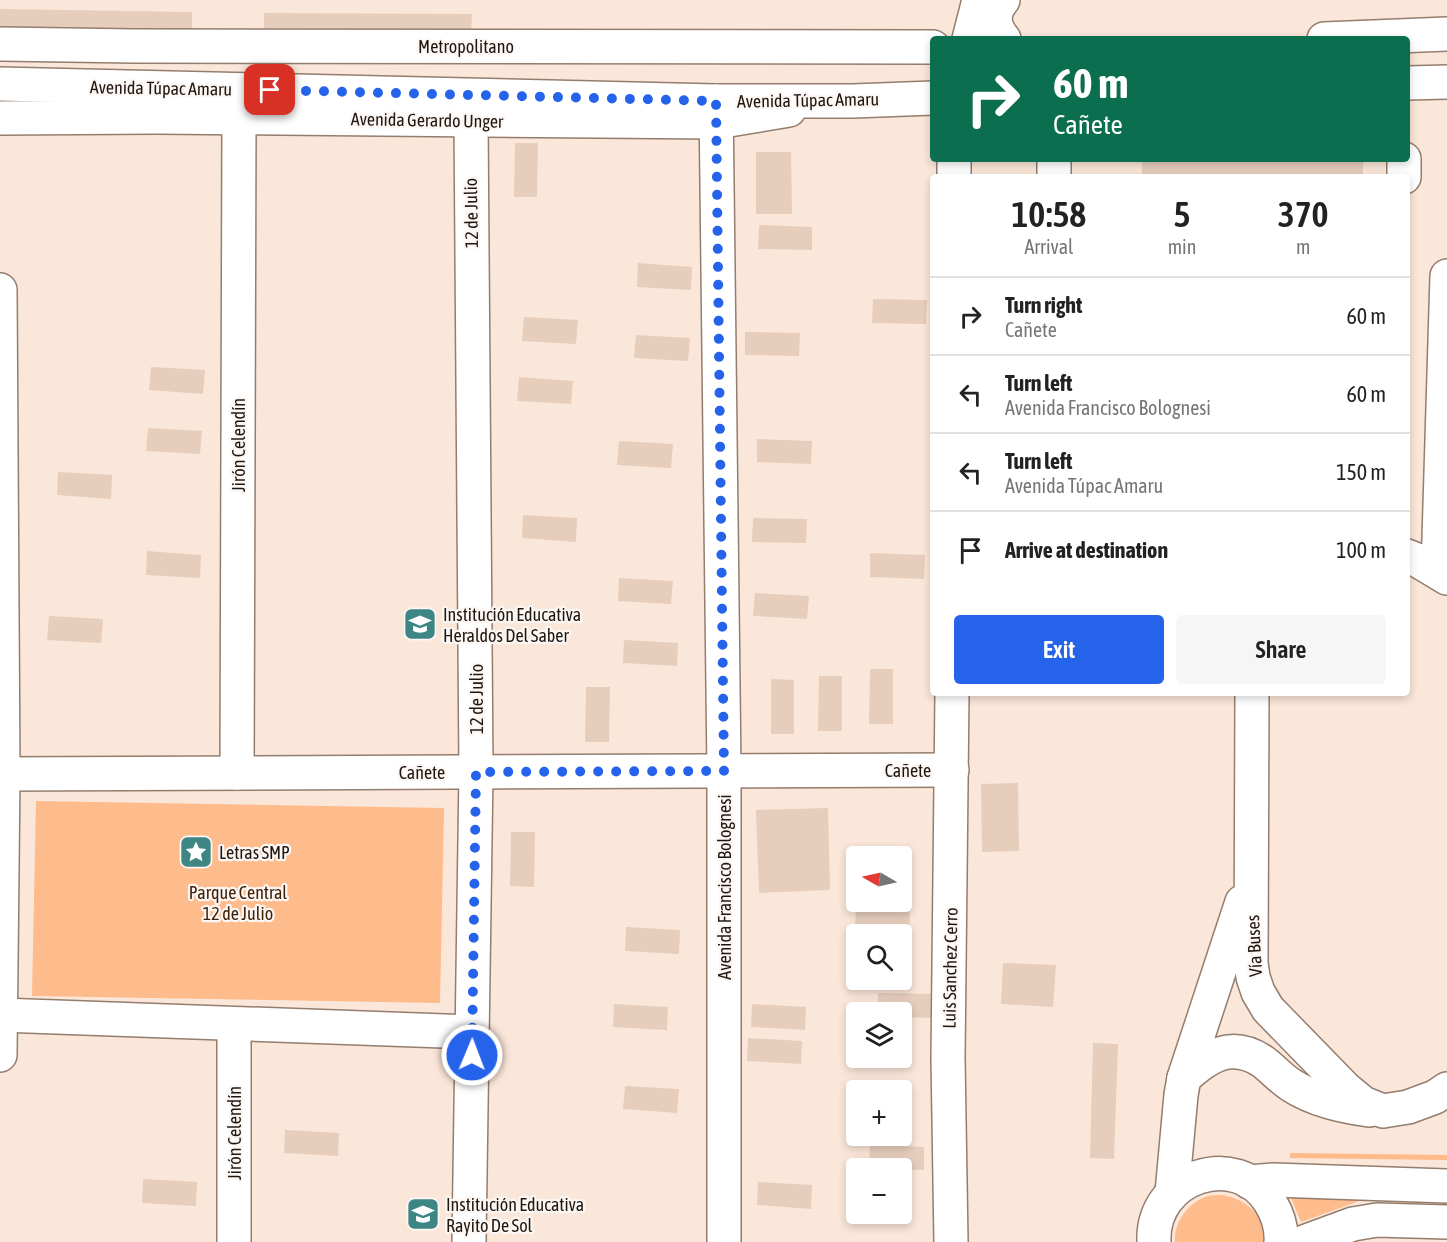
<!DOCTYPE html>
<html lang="en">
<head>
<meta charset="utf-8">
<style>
	:root { --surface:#fff; --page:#f6f6f6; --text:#222; --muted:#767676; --line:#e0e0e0; --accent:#2563eb }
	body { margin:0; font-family:"Asap Condensed",sans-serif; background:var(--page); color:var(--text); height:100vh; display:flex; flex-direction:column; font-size:22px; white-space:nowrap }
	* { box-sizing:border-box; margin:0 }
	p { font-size:20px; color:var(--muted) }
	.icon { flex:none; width:33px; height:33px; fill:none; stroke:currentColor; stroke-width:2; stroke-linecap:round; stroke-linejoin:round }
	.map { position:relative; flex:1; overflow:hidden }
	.side { position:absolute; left:930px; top:174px; width:480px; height:522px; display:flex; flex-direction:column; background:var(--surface); border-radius:6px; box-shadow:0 3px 9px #0003 }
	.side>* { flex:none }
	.top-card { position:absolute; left:930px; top:36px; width:480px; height:126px; border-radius:6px; box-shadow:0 3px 9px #0003; background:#0b6e4f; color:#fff; overflow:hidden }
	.needle { width:39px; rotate:279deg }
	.tools { position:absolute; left:846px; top:846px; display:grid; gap:12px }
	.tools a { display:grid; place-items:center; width:66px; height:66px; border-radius:6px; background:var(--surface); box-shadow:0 3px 9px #0003; font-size:30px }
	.pin { position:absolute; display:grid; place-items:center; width:51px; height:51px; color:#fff; margin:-26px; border-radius:12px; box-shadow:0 3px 9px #0006 }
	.me { position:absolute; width:66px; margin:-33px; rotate:1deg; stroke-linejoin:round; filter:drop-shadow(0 0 4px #0008) }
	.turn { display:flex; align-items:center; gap:21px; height:126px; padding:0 24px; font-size:27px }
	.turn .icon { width:78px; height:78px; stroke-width:2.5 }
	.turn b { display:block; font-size:42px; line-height:51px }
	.eta { display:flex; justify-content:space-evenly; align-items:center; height:102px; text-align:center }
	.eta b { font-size:36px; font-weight:600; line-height:42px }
	.action { display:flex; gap:12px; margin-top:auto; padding:12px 24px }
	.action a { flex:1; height:69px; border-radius:6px; background:var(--accent); color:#fff; font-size:24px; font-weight:600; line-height:69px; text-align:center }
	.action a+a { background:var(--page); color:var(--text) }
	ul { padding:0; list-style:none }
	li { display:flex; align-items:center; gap:18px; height:78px; padding:0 24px; border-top:2px solid var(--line) }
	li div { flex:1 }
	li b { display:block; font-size:22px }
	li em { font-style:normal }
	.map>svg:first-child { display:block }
</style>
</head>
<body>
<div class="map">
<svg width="1447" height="1242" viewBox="0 0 1447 1242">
	<rect width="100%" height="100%" fill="#fbe7d9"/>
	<!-- green -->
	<g fill="#febb8c">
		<polygon points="36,801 444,808 440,1003 32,996"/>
		<polygon points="1290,1153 1447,1155 1447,1160 1290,1158"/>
		<path d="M1223,1195c27,6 39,19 41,47h-89c-2,-20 14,-40 33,-46 5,-1 10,-1 15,-1z"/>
		<polygon points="1291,1198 1365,1199 1301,1222"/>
	</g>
	<!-- building -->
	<g fill="#e6cdbc">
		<polygon points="0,9 192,12 192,31 0,29"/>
		<polygon points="264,13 472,14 471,34 264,33"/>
		<polygon points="515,143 538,143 537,197 514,197"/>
		<polygon points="756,152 791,152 792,214 756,214"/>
		<rect x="1142" y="159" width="221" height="18"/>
		<polygon points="759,225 812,227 812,250 758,249"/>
		<polygon points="638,263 692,267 691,290 637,287"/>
		<polygon points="873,299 927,300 926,324 872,323"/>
		<polygon points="524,317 578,320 576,344 522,341"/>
		<polygon points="745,332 800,333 799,356 745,355"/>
		<polygon points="636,335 690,338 688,361 634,358"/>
		<polygon points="151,367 205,370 203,394 149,390"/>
		<polygon points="519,377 573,381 571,404 517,401"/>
		<polygon points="148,428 202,431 200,454 146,451"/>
		<polygon points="757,439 812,441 811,464 757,462"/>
		<polygon points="619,441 673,444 671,468 617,465"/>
		<polygon points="58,472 112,475 111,499 57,495"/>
		<polygon points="523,515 577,518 576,542 522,538"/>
		<polygon points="753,518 807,519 806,543 752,542"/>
		<polygon points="147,551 201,555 200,578 146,575"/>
		<polygon points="870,553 925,555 924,579 870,577"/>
		<polygon points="619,578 673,581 671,604 618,601"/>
		<polygon points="755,593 809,596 807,619 753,616"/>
		<polygon points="49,616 103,619 101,643 47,640"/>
		<polygon points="624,640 678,643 677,666 623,663"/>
		<polygon points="870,669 893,669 893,724 869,724"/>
		<polygon points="819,676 842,676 842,731 818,731"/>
		<polygon points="771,679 794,680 794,734 771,734"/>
		<polygon points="586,687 610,687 609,742 585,742"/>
		<polygon points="1018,783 1019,851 982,852 981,784"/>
		<polygon points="828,808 830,890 759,893 756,810"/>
		<polygon points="511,832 535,832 534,887 510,886"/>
		<polygon points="856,907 910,910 909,934 855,930"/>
		<polygon points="626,927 680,930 679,954 625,951"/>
		<polygon points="1003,963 1056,965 1053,1007 1001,1004"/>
		<polygon points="878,993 932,994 932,1018 902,1017 902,1012 878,1012"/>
		<polygon points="614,1004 668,1007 667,1030 613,1027"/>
		<polygon points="752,1004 806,1007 805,1030 751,1027"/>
		<polygon points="748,1038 802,1041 801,1064 747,1061"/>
		<polygon points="1093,1043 1118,1044 1114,1159 1090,1158"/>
		<polygon points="625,1086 679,1089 677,1113 623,1109"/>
		<polygon points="285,1130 339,1133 338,1156 284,1153"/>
		<polygon points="870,1145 924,1147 924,1170 869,1168"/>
		<polygon points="143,1179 197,1182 196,1206 142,1203"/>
		<polygon points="758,1182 812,1185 811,1209 757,1205"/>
	</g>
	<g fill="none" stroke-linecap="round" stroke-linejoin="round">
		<!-- minor casing -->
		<g stroke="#947d6d" stroke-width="36">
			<g id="minor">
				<path d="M1003,0c-11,13 -10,26 1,39"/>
				<polyline points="969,39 979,0"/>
				<polyline points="1324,39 1447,34"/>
				<polyline points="0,44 134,46 933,47"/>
				<polyline points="716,101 724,771 724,1242"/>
				<polyline points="0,118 158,117 717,122 789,110"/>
				<polyline points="1054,159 1054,177"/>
				<polyline points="954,177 954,159"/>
				<polyline points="1404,177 1404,159"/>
				<polyline points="0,290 3,774 0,1055"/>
				<polyline points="1407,556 1417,560 1447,578"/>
				<polyline points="1438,571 1447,276"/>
				<polyline points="1252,693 1251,963 1253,977 1258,992 1268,1009 1346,1089 1363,1103 1383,1111 1408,1107 1435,1097 1447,1089"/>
				<polyline points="237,773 239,118"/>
				<polyline points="0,774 952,770"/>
				<polyline points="1,1015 472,1032"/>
				<polyline points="234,1024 234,1242"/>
				<path d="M1184,1078c24,-22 47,-37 78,-17 10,7 18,17 29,24 23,15 51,21 78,25"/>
				<polyline points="1249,1182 1274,1180 1447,1186"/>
				<polyline points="1172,1193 1181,1095 1184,1078 1242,902"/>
				<polyline points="469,1242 476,772 471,121"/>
				<polyline points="951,1242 948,1058 952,693"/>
				<path d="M1154,1242c-3,-66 83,-94 116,-40 8,13 12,26 11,40"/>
				<polyline points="1304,1242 1353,1224 1377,1220 1447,1222"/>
			</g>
		</g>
		<!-- major casing -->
		<g stroke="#947d6d" stroke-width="36">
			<g id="major">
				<polyline points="1407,83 1447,82"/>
				<polyline points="0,84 716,101 853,101 933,98"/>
			</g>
		</g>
		<!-- minor -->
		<use href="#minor" stroke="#fff" stroke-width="33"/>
		<!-- major -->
		<use href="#major" stroke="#fff" stroke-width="33"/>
	</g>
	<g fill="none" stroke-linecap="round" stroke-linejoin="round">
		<!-- route -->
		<polyline stroke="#2563eb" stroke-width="10" stroke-dasharray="0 18" points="270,90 716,101 724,771 476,772 472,1055"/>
	</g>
	<!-- icons -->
	<defs>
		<g id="school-square" transform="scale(1.725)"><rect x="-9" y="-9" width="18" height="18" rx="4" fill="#3e8684" stroke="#fcf7f4"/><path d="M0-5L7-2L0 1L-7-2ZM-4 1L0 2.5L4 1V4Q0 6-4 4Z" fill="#fff"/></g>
		<g id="sight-square" transform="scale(1.725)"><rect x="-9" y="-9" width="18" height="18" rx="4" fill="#3e8684" stroke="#fcf7f4"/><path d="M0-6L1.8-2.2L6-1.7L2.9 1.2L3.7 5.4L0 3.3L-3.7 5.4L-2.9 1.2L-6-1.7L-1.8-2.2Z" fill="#fff"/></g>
	</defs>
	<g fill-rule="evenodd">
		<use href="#school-square" x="420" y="624"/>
		<use href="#sight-square" x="196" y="852"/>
		<use href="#school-square" x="423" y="1214"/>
	</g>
	<g text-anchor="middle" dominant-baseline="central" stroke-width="4.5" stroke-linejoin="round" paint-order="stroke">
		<!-- street labels -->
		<g font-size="18" fill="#1f1610" stroke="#fcf7f4">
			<text x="466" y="46">Metropolitano</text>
			<text transform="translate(161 88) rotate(1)">Avenida Túpac Amaru</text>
			<text transform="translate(808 100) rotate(-1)">Avenida Túpac Amaru</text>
			<text transform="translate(427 120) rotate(1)">Avenida Gerardo Unger</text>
			<text transform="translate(471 213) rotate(-91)">12 de Julio</text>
			<text transform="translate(238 445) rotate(-90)">Jirón Celendín</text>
			<text transform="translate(476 699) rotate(-90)">12 de Julio</text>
			<text x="908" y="770">Cañete</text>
			<text x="422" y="772">Cañete</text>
			<text transform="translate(724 887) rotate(-90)">Avenida Francisco Bolognesi</text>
			<text transform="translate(1254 946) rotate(-93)">Vía Buses</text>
			<text transform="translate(950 968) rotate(-89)">Luis Sanchez Cerro</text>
			<text transform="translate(234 1133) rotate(-90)">Jirón Celendín</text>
		</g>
		<!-- poi labels -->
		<g font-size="18" fill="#1f1610" stroke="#fcf7f4" text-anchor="start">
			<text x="443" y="614">Institución Educativa<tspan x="443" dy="21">Heraldos Del Saber</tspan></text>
			<text x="219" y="852">Letras SMP</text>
			<text x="446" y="1204">Institución Educativa<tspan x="446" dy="21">Rayito De Sol</tspan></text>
		</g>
		<!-- park labels -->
		<g font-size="18" fill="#402106" stroke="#fcf7f4">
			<text x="238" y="892">Parque Central<tspan x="238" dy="21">12 de Julio</tspan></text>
		</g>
	</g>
</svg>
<div class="tools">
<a><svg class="needle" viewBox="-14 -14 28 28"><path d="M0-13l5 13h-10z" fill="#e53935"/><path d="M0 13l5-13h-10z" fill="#767676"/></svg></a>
<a><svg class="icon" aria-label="search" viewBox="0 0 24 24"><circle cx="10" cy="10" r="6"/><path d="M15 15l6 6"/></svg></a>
<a><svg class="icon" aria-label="layers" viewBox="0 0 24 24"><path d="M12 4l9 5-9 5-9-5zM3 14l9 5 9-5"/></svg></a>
<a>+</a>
<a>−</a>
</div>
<div class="pin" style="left:270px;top:90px;background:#d93025"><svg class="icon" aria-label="arrive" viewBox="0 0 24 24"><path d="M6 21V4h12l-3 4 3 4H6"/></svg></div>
<svg class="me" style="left:472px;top:1055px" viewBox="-20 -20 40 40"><circle r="17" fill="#2563eb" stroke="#fff" stroke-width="3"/><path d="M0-11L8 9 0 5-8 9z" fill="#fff"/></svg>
<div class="top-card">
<div class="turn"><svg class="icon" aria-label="right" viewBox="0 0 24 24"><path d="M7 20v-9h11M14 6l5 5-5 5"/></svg><div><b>60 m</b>Cañete</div></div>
</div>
<section class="side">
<div class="eta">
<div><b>10:58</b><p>Arrival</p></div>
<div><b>5</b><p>min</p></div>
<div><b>370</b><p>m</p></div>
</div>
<ul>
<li><svg class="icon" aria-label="right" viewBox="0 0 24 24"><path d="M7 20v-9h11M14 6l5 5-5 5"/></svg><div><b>Turn right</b><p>Cañete</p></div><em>60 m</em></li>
<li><svg class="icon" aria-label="left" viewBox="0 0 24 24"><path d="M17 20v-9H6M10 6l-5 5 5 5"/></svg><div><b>Turn left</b><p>Avenida Francisco Bolognesi</p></div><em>60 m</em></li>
<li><svg class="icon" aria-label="left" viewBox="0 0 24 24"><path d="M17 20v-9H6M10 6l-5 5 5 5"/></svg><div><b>Turn left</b><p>Avenida Túpac Amaru</p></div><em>150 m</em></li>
<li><svg class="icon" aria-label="arrive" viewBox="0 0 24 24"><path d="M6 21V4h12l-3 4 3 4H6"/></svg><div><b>Arrive at destination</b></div><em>100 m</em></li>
</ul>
<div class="action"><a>Exit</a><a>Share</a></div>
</section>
</div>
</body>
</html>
